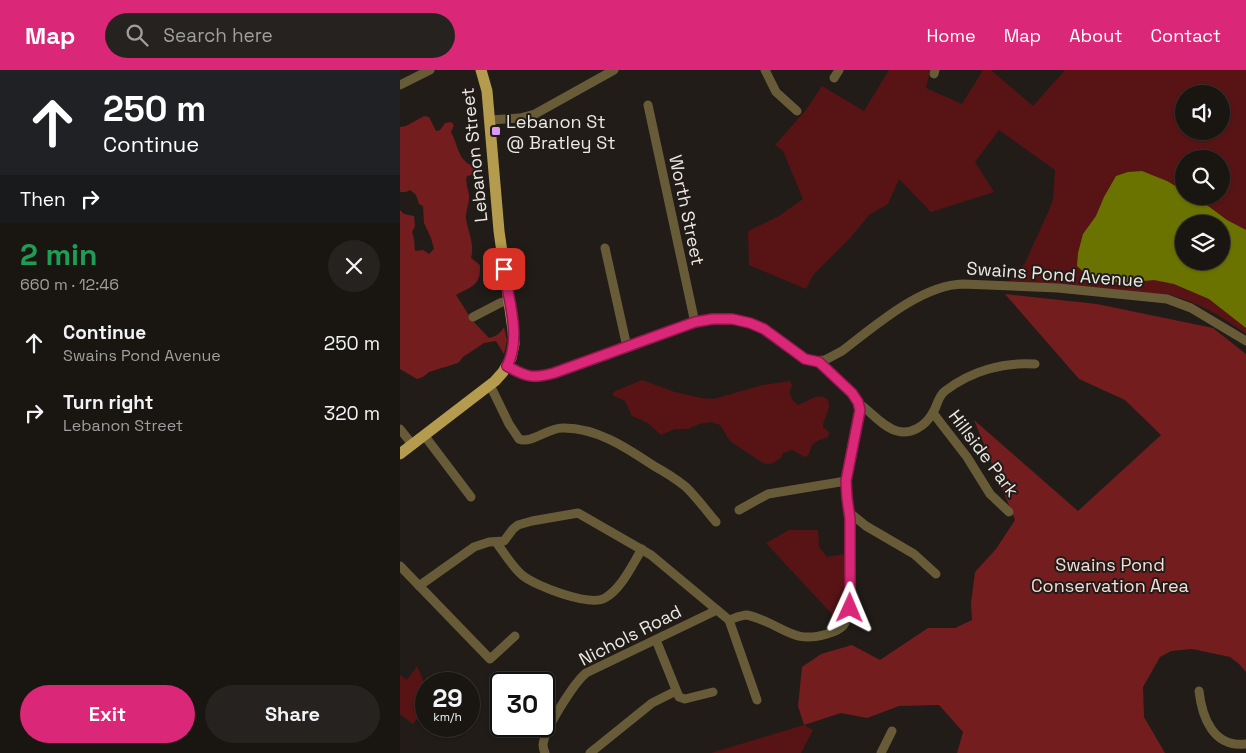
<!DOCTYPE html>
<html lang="en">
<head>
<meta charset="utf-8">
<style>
	:root { --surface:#191511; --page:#26221f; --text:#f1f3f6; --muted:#9f9f9f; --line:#373431; --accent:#db2777 }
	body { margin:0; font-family:"Space Grotesk",sans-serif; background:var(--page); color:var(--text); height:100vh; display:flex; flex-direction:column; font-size:19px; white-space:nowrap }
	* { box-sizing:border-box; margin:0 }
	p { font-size:16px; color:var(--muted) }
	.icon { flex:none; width:28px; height:28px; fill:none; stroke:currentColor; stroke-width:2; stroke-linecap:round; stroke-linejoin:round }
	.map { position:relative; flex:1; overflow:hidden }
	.side { display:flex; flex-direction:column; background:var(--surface); width:400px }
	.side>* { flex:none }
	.top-card { background:#202124; color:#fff; overflow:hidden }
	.tools { position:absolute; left:775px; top:15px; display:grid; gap:10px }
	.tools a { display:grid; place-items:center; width:55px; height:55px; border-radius:50%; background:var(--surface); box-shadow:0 1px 4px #0004,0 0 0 1px var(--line); font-size:25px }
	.speed { position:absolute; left:15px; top:602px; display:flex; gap:10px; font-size:25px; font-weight:700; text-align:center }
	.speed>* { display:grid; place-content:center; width:65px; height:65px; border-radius:50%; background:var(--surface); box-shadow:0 1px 4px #0004,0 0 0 1px var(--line); line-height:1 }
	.speed small { font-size:12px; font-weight:400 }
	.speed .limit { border:2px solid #111; border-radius:8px; background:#fff; color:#111 }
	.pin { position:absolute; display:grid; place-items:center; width:42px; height:42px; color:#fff; margin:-21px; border-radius:10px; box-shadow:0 2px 8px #0006 }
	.me { position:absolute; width:55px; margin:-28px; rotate:1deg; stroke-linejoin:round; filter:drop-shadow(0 0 4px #0008) }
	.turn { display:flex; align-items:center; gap:18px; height:105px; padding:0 20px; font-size:22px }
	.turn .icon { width:65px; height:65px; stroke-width:2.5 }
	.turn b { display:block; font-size:35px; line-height:42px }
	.then { display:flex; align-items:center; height:48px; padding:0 20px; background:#0003; gap:10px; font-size:19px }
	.round { display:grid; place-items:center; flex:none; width:52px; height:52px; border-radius:26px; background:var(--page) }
	.summary { display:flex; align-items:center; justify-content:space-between; height:85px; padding:0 20px }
	h1 { font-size:30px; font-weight:600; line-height:38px; color:#1e9e55 }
	.primary-button { display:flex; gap:10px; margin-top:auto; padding:10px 20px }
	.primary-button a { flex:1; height:58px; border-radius:30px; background:var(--accent); color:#fff; font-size:20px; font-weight:600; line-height:58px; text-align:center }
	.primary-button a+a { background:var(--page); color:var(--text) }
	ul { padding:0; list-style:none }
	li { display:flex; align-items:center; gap:15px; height:70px; padding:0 20px }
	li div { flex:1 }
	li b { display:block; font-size:19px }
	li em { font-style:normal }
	header { display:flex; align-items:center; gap:30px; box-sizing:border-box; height:70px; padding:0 25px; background:var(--accent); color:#fff }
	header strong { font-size:24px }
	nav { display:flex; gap:28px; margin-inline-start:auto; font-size:18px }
	.search { width:350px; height:45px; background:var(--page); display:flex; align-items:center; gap:12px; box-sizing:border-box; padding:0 18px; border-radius:28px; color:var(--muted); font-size:19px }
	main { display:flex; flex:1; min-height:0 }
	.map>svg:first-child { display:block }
</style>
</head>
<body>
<header>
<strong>Map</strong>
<div class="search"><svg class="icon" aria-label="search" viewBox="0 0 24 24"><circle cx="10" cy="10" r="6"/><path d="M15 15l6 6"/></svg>Search here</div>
<nav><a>Home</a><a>Map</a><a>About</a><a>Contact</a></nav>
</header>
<main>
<section class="side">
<div class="top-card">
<div class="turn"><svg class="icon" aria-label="ahead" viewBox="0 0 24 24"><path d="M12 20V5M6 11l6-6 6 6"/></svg><div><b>250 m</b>Continue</div></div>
<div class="then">Then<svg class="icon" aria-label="right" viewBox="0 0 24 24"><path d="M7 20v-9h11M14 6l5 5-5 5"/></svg></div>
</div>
<div class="summary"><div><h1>2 min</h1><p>660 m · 12:46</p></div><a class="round"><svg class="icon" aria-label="close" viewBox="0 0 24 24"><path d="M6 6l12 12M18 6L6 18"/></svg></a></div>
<ul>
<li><svg class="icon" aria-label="ahead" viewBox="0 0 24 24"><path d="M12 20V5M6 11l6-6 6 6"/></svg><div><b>Continue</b><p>Swains Pond Avenue</p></div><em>250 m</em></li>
<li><svg class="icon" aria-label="right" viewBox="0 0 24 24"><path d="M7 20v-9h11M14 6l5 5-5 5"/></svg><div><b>Turn right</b><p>Lebanon Street</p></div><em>320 m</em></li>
</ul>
<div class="primary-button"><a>Exit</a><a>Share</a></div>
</section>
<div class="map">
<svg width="846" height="683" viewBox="0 0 846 683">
	<rect width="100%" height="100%" fill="#211c17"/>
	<!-- green -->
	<g fill="#581415" fill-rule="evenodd">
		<path d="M489,0h41l-4,18 36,16 21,-34h8l42,36 32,-36h181v264c-23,-17 -48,-32 -76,-39l-160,-14 15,-18 24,-53 4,-11 2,-29 -56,-40 -24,32 19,30 -63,20 -32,-33 -11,25 -19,11 -18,22 -38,38 -7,14 -57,-24 -1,-34 31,-15 24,-17 -20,-48 -8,-6 31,-35 16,-24 42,25zM784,24h37v37h-37zM784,89h37v37h-37zM784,154h37v37h-37z"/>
		<path d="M242,310l33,12 27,6 12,1 49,-14 27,-4 2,5c-5,8 0,14 6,19 11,-4 18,-13 30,-6l1,8 -6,17v3l6,5 -1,5 -11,4 -5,4 -4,11 -3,1 -13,-7 -9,3 -2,5 -8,5 -5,1 -5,-1 -33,-22 -10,-16 -9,-3 -12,2 -11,5h-13l-14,6 -13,-12 -16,-7 -7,-15 -11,-5 -1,-3 2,-2z"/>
		<polygon points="389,460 418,460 419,477 427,487 445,484 447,524 442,555 366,473"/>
		<polygon points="17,596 26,618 26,637 13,654 0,644 0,605 7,610"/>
		<polygon points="404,655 413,660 401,683 311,683"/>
	</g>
	<!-- forest -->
	<g fill="#731d1e">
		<path d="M24,46l5,1 7,14 4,-1 5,-7 6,-1 3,3 -3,7c6,10 6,23 16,31 4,3 11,3 15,5l-5,6 -10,2c-2,6 1,13 2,19 1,8 -4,16 -3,24 2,13 9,25 5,39l9,7c1,21 -8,21 -24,30l16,25 17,18c7,-2 11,-4 15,-11l3,14 -3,13 -8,-13 -12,2 -21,14 -5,6 -29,9 -6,5 -6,2 -17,-10v-159l4,4 10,2 1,10 -3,6 2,7 1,12 8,-1 6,4 5,-5 -3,-11 -7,-15 -1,-17 -4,-2 -3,-9 -6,-5 -4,2h-6v-65l6,-1z"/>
		<polygon points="605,224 697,234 813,258 846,284 846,602 839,594 830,587 792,579 771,581 760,587 743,617 744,647 765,683 557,683 563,662 539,635 499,636 467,648 441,643 404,655 398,636 402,597 421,584 452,575 480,590 528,558 555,558 572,550 571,533 575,502 596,479 615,450 574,350 678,441 761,365 725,330 679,309"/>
	</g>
	<!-- water -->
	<path fill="#6b7300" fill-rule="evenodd" d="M742,101l25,10 17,10v5l12,1 31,23 19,10v98l-37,-29 -35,-15 -20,-4 -20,2h-18l-29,-7 -10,-9 1,-13 5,-19 13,-18 8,-19 12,-21 12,-4zM784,154h37v37h-37z"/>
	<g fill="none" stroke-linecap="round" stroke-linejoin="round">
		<!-- minor -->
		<g stroke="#685c38" stroke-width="9">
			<polyline points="365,0 376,22 397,41"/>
			<polyline points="534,4 535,0"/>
			<polyline points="434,8 439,0"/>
			<polyline points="0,15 30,0"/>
			<polyline points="248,35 295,253"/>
			<polyline points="89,50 120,48 135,44 214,0"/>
			<polyline points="205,178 227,277"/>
			<polyline points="73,247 100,233 109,230"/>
			<path d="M107,296l25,11 14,-2 48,-15 101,-37 18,-4h19l25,7 15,8 30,23 9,4 14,-1 17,-9c33,-25 79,-66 121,-67l95,4 109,11 24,9 55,33"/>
			<path d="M90,315l19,39 10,15c12,5 29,-11 43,-11 34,-1 65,20 92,38 11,6 22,13 32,21 11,11 20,23 30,35"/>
			<path d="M460,334c12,9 23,23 37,27 14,4 28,-5 35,-17 6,-8 5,-17 13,-23 26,-20 58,-29 90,-27"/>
			<polyline points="533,343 567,387 590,424 609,442"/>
			<polyline points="0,359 12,374"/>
			<polyline points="24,365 71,427"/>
			<polyline points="339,440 368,424 446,411"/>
			<polyline points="450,443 466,456 514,484 536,504"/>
			<path d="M96,472c8,11 16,24 26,33 13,11 68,32 83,23 17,-10 27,-33 37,-49"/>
			<polyline points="0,496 90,589 115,566"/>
			<polyline points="19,516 74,477 89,472 104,471 113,459 118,455 132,451 178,443 251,485 329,550 357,630"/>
			<path d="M329,550c6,-2 12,-5 18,-5 5,1 10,3 15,5 27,11 35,23 65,14 17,-5 19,-9 23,-27v-88l-3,-21 -1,-17 14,-74 -8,-14 -33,-31"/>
			<polyline points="256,570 279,627 285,629 313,622"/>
			<path d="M799,621c3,26 14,57 47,53"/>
			<path d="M145,683c-1,-3 -2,-5 -2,-8 1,-15 31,-62 43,-72l131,-63"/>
			<polyline points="190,683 252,633 276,621"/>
			<polyline points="481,683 492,661"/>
		</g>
		<!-- major -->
		<polyline stroke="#b49b4d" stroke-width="11" points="0,384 95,311 103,302 111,288 114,274 113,260 99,161 87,21 81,0"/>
	</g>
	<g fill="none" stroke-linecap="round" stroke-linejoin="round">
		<!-- route casing -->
		<g stroke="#8e194d" stroke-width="12">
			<path id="route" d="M104,199c4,30 18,68 3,97 19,11 26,13 47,7l141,-51 18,-3h19l18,4 14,6 41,30 14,3 33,31 6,9 2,8 -14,71 1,17 3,21v89"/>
		</g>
		<!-- route -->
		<use href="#route" stroke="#db2777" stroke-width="9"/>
	</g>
	<!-- markers -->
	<rect fill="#dc99f4" stroke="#211c17" stroke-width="2" x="91" y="56" width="10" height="10" rx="2.5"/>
	<g text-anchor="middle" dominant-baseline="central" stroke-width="4" stroke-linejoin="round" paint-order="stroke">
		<!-- poi labels -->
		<g font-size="18" fill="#ece9e5" stroke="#211c17" text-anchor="start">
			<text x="106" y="51">Lebanon St<tspan x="106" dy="21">@ Bratley St</tspan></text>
		</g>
		<!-- street labels -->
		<g font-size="18" fill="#ece9e5" stroke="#211c17">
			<text transform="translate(74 85) rotate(-96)">Lebanon Street</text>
			<text transform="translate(287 140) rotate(78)">Worth Street</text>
			<text transform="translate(655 204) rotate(4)">Swains Pond Avenue</text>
			<text transform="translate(584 383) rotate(53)">Hillside Park</text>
			<text transform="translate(230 565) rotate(-27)">Nichols Road</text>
		</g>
		<!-- park labels -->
		<g font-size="18" fill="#f6dbd8" stroke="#211c17">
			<text x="710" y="494">Swains Pond<tspan x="710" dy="21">Conservation Area</tspan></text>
		</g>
	</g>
</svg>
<div class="tools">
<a><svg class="icon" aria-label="sound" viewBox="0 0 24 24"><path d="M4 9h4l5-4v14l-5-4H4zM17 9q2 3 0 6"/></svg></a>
<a><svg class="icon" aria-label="search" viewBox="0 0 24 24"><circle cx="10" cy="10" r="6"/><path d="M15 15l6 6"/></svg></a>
<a><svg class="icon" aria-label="layers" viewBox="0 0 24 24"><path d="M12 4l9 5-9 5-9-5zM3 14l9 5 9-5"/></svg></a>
</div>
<div class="speed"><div>29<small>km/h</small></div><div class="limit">30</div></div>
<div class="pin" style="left:104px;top:199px;background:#d93025"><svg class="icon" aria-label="arrive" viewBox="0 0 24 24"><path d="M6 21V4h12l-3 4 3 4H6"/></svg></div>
<svg class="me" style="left:450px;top:538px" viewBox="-20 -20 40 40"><path d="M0-17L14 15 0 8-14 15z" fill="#db2777" stroke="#fff" stroke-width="4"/></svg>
</div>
</main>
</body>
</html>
